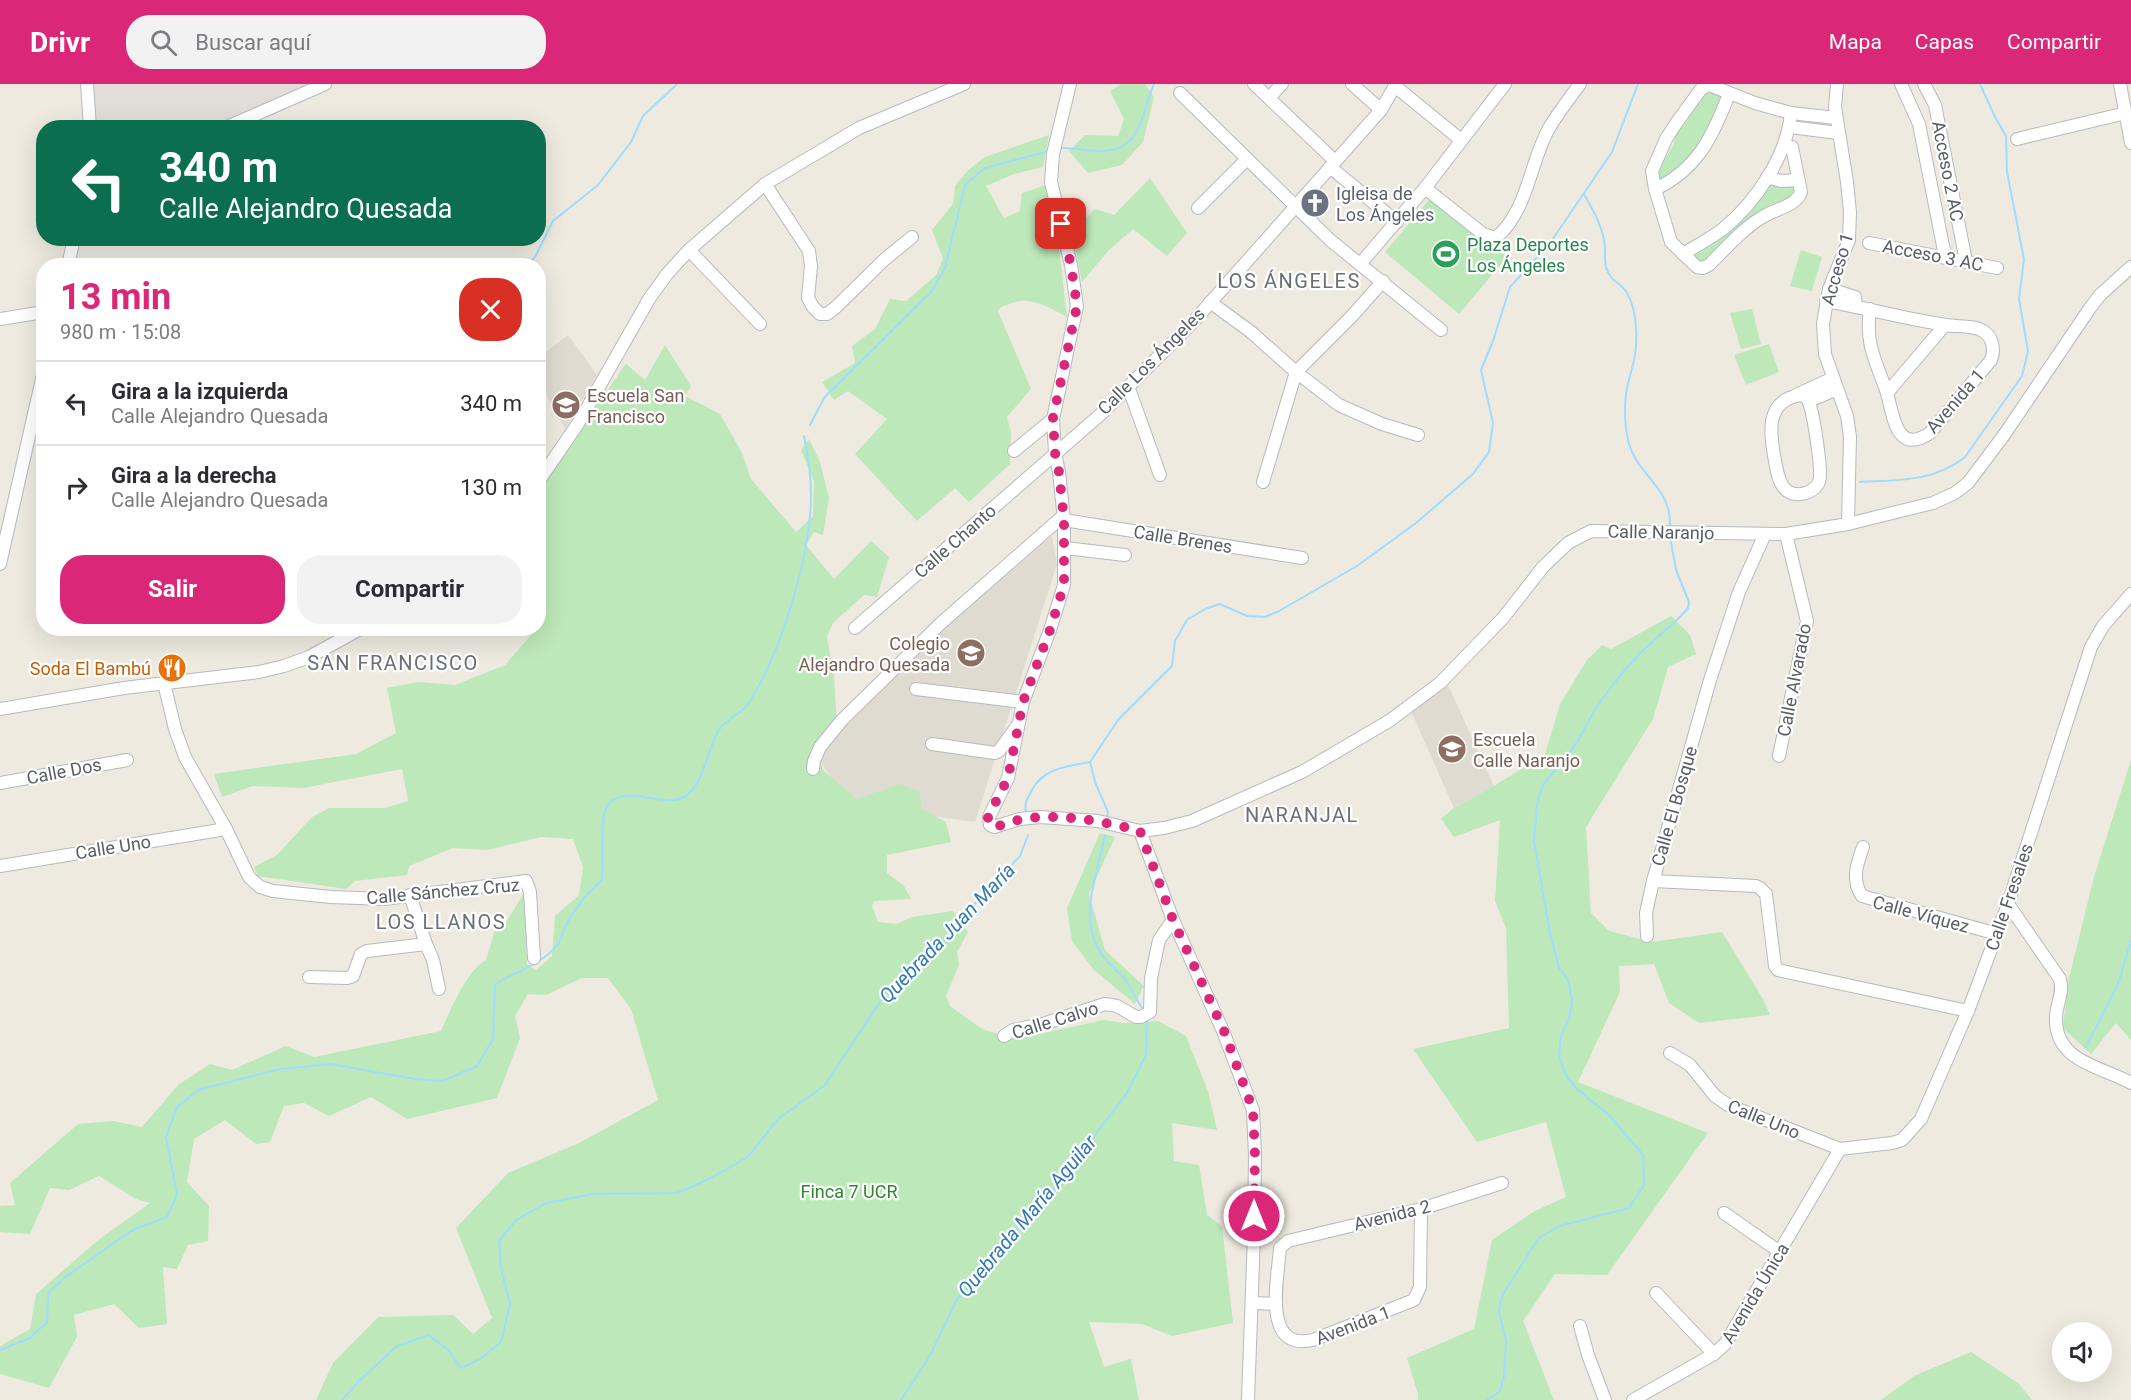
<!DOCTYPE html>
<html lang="es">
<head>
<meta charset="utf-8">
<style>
	:root { --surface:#fff; --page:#f2f2f3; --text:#2b2b33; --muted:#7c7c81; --line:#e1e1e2; --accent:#db2777 }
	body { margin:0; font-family:Roboto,sans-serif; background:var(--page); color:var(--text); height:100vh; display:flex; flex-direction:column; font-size:22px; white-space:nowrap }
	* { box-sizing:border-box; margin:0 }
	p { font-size:20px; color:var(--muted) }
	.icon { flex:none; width:33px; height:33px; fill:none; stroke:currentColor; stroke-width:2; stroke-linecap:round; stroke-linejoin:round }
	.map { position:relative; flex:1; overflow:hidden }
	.panel { position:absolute; left:36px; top:174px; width:510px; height:378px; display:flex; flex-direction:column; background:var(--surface); border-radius:24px; box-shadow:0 6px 24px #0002 }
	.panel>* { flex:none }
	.guide { position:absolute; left:36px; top:36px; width:510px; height:126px; border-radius:24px; box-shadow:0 6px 24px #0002; background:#0b6e4f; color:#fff; overflow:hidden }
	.buttons { position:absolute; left:2052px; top:1238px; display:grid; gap:12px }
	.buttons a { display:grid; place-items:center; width:60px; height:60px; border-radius:50%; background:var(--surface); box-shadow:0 6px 24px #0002; font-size:30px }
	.pin { position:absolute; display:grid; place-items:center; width:51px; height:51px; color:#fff; margin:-26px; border-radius:12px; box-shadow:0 3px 9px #0006 }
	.me { position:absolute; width:66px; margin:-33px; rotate:0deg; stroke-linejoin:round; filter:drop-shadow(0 0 4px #0008) }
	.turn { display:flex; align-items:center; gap:21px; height:126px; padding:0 24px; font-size:27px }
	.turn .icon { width:78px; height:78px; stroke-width:2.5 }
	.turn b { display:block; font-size:42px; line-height:51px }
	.round { display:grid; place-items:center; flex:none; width:63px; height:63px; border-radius:24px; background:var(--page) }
	.overview { display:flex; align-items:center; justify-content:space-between; height:102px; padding:0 24px }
	h1 { font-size:36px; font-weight:700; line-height:45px; color:var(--accent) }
	.primary-button { display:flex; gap:12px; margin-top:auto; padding:12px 24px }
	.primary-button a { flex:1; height:69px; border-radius:24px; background:var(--accent); color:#fff; font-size:24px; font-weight:700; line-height:69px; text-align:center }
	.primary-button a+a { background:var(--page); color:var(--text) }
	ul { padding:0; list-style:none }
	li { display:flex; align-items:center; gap:18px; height:84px; padding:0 24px; border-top:2px solid var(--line) }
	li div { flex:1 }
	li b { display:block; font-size:22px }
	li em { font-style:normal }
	header { display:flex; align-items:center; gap:36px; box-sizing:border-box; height:84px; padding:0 30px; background:var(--accent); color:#fff }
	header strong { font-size:28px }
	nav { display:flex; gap:33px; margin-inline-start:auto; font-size:21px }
	.search { width:420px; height:54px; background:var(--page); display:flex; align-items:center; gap:15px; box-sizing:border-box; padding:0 21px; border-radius:24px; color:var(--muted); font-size:22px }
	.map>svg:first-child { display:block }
</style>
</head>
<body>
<header>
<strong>Drivr</strong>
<div class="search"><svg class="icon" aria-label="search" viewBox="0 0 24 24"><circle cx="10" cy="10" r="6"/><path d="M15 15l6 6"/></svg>Buscar aquí</div>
<nav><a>Mapa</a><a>Capas</a><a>Compartir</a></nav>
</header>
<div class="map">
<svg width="2131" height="1316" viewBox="0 0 2131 1316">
	<rect width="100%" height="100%" fill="#eeeae0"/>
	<!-- industrial -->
	<polygon fill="#e1ddd8" points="93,0 312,0 212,44 95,43"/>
	<!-- education -->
	<g fill="#e0dbd1">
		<polygon points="568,251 597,291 565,345 539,297 538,274"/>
		<polygon points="1052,452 1057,480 975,738 852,721 806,659"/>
		<polygon points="1448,601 1494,702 1454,724 1411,627"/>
	</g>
	<!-- green -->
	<g fill="#bde8b9">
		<polygon points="1121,0 1145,0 1154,13 1143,58 1122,81 1088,89 1069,67 1085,51 1118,52 1124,35 1110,7"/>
		<polygon points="1705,7 1714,7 1722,13 1721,24 1712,33 1707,50 1691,73 1662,99 1657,93 1659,84 1674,60 1675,51 1687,37"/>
		<path d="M1049,51l-6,32 -29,7 -28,12 18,32 16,-7 2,-18 24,-8 12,54 9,78c-19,-10 -37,-22 -58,-13 -6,2 -8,2 -11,7l33,78 -24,28 4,16 -1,31 -41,38 -14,-14 -38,33 -62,-67 32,-35 -39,-28 -14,9 -12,-18 33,-19 -3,-17 23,-17 15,-30 16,2 30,-26 7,-16 -11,-29 21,-26 2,-18 13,-16 17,-13z"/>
		<polygon points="1150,94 1187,149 1167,172 1133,145 1109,166 1082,198 1072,148 1095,125 1114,131"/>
		<polygon points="1777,99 1792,101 1795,108 1785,116 1766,123 1707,176 1701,179 1695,173 1695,168 1751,128 1769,101"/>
		<polygon points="1433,111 1507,173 1459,230 1385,168"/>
		<polygon points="1801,166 1822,173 1812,207 1790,202"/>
		<polygon points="1752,225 1761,260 1741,265 1730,229"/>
		<polygon points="1769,260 1779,288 1746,301 1734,271"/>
		<path d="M665,261l26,41 -6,10 35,18 22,39 9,26 45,53 17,-16 1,-35 -13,-31 8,-11 11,23 9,36 -6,37 -9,-3 -8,13 28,34 37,-38 18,16 -12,40 -13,-2 -31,28 -6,14 7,40 3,48 -22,23 8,22 34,29 43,-15 19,7 3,18 24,13 5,20 -64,13v18l17,13 7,13 -37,2 -2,5 6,16 19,2 15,-7 41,-6 15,21 -11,20 2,13 -13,31 4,10 32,23 33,10 89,-19 20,3 34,-2 28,15 22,55 9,39 -45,-7 2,38 25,4 8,50 15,11 11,97 -61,13 -30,-12 -53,-2 15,45 27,-8 8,41h-823l17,-37 45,-46 75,-2 20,19 19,-16 -36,-90 52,-55 71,-30 79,-43 -27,-91 -23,-31h-26l-36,17 -18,-1 -13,22 5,22 -23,60 -90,21 -36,-22 -42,19 -25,-13 -20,3 -14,36 -14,2 -31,-24 -31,19 -7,43 22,24 -1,35 -20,4 -11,24 -14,-2 4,57 -28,4 -25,-24 -40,11 3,22 -28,51 -49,-14v-28l30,-17 6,-35 61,-53 53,-38 -14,-4 -37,-23 -30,14 -19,-2 -20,46 -30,-2v-26l15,-1 -5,-22 68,-59 35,-3 29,6 36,-42 32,-21 22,6 54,-24 28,11 127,-26c9,-20 26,-61 45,-71l9,-30 10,-6 19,-31 3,71 9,6 16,-14 3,-40 24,-21 4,-28 -10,-28 -32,-2 -54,13 -34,-2 -44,18 -2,9 -52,6 -9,8 -88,-13 -4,-9 23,-12 35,-38 17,-9h56l23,-7 -6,-32 -99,19 -50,-2 -31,11 -8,-23 142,-20 40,-21 -9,-45 31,-6 37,3 50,-20 26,-30 1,-6 6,-1 1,-141 87,-123 19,16z"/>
		<polygon points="1671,532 1690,551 1696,570 1668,583 1653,635 1586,743 1591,829 1609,847 1652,858 1722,848 1763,915 1770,931 1699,939 1669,919 1654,880 1619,882 1620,908 1578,998 1708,1049 1607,1191 1555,1190 1523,1237 1554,1316 1418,1316 1418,1310 1407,1274 1474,1245 1492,1156 1533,1128 1566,1113 1546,1038 1477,1058 1413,965 1509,944 1506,844 1495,817 1500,736 1454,753 1441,735 1454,724 1494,702 1545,670 1560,620 1587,576 1602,561 1611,565"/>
		<polygon points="2131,676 2131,956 2116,939 2091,970 2063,944 2069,894 2094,793"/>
		<polygon points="1100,749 1115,753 1089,810 1105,866 1144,902 1135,920 1094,886 1072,857 1067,824"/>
		<polygon points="1971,1268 2018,1299 2032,1316 1881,1316 1914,1292"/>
	</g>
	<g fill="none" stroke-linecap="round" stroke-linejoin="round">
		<!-- stream -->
		<g stroke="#9fdcff" stroke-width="2">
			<path d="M1060,64c13,-1 26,3 39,3 43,1 42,-37 55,-67"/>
			<path d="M1584,110c8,15 17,29 20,46 2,9 0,19 2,27 5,16 14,15 20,24 9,15 11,37 10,54 0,16 -8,33 -10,49 -2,16 -1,34 3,50 9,32 44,44 41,85"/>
			<polyline points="522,182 529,179 535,173 553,137 598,101 631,58 643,32 677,0"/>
			<polyline points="810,341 824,314 931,208 945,184 965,101 985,84 1049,67"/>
			<path d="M1860,398c38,-2 74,0 105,-25l57,-81 6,-25 -9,-52 5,-40 -17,-87 -1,-36 -11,-19 -15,-33"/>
			<path d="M1026,729c-2,-9 1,-14 6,-23 11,-22 36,-24 58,-28"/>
			<polyline points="1107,734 1108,728 1095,698 1090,678 1118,636 1172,582 1175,557 1187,536 1205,525 1220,520 1247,532 1265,533 1279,527 1357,482 1416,439 1473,390 1489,368 1493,339 1481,286 1493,257 1510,203 1550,159 1612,68 1638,0"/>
			<path d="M1105,751c-7,39 -27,80 -5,117 6,10 17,18 25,27 7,10 12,22 19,32"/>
			<polyline points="2086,963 2118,900 2131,857"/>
			<path d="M0,1266l30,-12 17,-16 1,-29 19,-17 64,-45 36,-14 10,-22 -11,-58 11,-30 21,-17 83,-21 49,-5 85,15 28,2 34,-15 16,-27 2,-54c20,-14 47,-20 62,-40 6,-7 7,-18 12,-25 8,-16 20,-27 33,-40 1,-14 -2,-62 4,-72 17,-27 55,1 78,-11 20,-11 23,-49 35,-67 7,-11 23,-16 30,-27 32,-51 62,-148 62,-208 0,-20 -3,-40 -7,-59"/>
			<polyline points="342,1316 360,1296 397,1262 429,1251 448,1266 461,1284 480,1275 501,1258 510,1220 501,1184 499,1157 516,1136 546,1119 593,1110 677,1109 709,1095 748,1073 778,1035 825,1001 889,904 913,890 946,855 971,824 1020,772 1028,751"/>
			<polyline points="901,1316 931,1270 957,1215 1004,1159 1046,1116 1127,1009 1146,971 1147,935"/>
			<polyline points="1487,1316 1500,1307 1504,1292 1506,1257 1499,1228 1502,1212 1531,1166 1539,1154 1560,1142 1629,1124 1644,1101 1643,1071 1609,1031 1577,1005 1567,993 1559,972 1561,951 1570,932 1572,915 1568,896 1559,884 1550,850 1534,757 1537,720 1543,701 1576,660 1596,624 1614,599 1640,569 1678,535 1688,524 1689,518 1676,486 1670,453"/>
		</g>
		<!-- minor casing -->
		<g stroke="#b6b9be" stroke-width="14">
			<g id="minor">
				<polyline points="87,0 90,44"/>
				<polyline points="1070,0 1053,70 1051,98 1071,181 1077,222 1053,335 1055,369 1059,388 1064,436 1064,501 1050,546 1023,618 1008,694 989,733 990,741 994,743 1020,735 1040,733 1098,737 1140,747 1164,744 1192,737 1302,688 1389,637 1440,599 1503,534 1543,483 1568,459 1591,447 1786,450 1848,440 1933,419 1955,409 1968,399 2004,351 2090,224 2100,211 2131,183"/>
				<polyline points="1254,0 1335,77"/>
				<polyline points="1352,0 1381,26"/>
				<polyline points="1837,0 1835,23 1847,98 1850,128 1849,156 1829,205 1823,240 1825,270 1847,332 1850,353 1848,440"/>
				<polyline points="1901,0 1919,40 1945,172"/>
				<polyline points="1924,0 1935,21 1966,177"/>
				<polyline points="2120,0 2131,59"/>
				<polyline points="1395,2 1461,56"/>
				<polyline points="1180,9 1330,156 1441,246"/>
				<polyline points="1269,14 1282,0"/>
				<polyline points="1790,43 1838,49"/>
				<polyline points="225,44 325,0"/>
				<polyline points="2017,55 2126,29"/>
				<path d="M1792,63l9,45c-4,13 -24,17 -35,23 -22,12 -39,32 -57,50l-6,3 -6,-1 -26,-25 -16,-53 -3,-18 14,-32 11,-17 24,-33 8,-4 46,18 36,10 45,5"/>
				<polyline points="1330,83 1397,138"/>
				<polyline points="1767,93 1781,97 1798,96"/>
				<polyline points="765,100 809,167 811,182 808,214 813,223 820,230 827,230 836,223 884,176 912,153"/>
				<path d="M1425,104l58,46 13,4c32,-28 33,-72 52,-108 9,-16 21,-31 32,-46"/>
				<path d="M1655,105c42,-19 58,-53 74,-95"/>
				<polyline points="1198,124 1247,75"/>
				<polyline points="1869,159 1997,184"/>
				<polyline points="689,166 760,240"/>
				<path d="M1683,170c13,-8 28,-16 40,-25 33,-27 64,-73 68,-116"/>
				<polyline points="1361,179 1425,104 1505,0"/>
				<polyline points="68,182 74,154"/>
				<polyline points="1829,205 1855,213 1856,222"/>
				<path d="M1826,217c40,7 80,18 120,24 11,2 27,0 37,6 10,6 12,19 8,29l-61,73c-36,24 -37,-23 -44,-43 -11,-30 -21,-48 -16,-81"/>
				<polyline points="1210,218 1251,248 1296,288 1339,321 1382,340 1418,351"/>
				<polyline points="0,235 44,228"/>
				<polyline points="1128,302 1160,391"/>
				<polyline points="1887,309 1945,241"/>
				<polyline points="1796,311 1833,294"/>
				<path d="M1801,311c5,2 5,1 7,5 5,10 15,73 11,82 -4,9 -15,13 -23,12 -5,0 -9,-3 -12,-6 -6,-7 -7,-18 -9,-27 -5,-26 -11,-61 26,-66z"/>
				<polyline points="1809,317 1837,305"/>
				<polyline points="1014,367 1053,335"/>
				<polyline points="538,398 579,338 649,215 667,190 689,166 765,100 859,44 964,0"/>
				<polyline points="1263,398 1296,288 1352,232 1383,197"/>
				<polyline points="1064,436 1302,474"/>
				<polyline points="1065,464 1125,471"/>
				<polyline points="0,480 44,286"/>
				<polyline points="855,544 1101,330 1194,237 1381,26 1396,0"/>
				<polyline points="164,599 175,645 185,673 226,745 249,793 260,803 273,807 331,813 384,815 526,797 530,808 534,874"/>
				<polyline points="916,605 1023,618"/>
				<polyline points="0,625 124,604 259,588 284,582 309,573 362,544"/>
				<polyline points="932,660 995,669 999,667 1017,642"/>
				<polyline points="1779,672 1807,537 1786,450"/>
				<polyline points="813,685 814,677 820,663 842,636 941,539 1063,432"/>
				<polyline points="0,699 127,676"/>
				<polyline points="1140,747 1173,836 1223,947 1253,1026 1255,1072 1254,1151 1248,1316"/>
				<path d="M1863,763c-6,17 -12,33 -1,49l135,38"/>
				<polyline points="0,782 226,745"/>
				<polyline points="1653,797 1756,802 1760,804 1766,810 1775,882 1778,886 1968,927"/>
				<polyline points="410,811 426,860 433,876 439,905"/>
				<path d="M2008,820l52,75c4,17 -5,26 -4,42 1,41 46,46 75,62"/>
				<polyline points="1647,852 1646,829 1653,797 1710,596 1739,508 1765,450"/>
				<polyline points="309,893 347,894 353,892 361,870 367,867 426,860"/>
				<polyline points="1004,952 1013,946 1046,939 1105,920 1117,922 1136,933 1141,933 1150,928 1151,894 1159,856 1173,836"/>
				<polyline points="1670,969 1690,981 1715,1012 1728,1021 1840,1065 1892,1059 1902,1056 1921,1035 1968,927 2008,820 2091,563 2103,542 2131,510"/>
				<path d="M1421,1125l-1,78 -6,13 -101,40c-52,12 -35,-62 -33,-92l8,-7 133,-32 81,-26"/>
				<polyline points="1724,1129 1780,1168"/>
				<polyline points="1656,1209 1714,1270"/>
				<polyline points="1253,1219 1276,1220"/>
				<polyline points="1580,1242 1588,1271 1605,1316"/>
				<polyline points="1633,1316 1714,1270 1725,1260 1840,1065"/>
			</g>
		</g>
		<!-- minor -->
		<use href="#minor" stroke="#fff" stroke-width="12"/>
	</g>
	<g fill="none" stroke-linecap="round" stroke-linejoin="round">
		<!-- route -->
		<path stroke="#db2777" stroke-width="10" stroke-dasharray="0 18" d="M1061,140l10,41 6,41 -24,112 2,35 4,19 5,48v65l-14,45 -27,72 -15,76 -20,39v4l6,6c10,-2 19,-6 28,-8 39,-6 80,2 118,12l33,89 51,111 29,79 2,46 -1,60"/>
	</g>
	<!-- icons -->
	<defs>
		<g id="church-disc" transform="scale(1.5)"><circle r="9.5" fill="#6b7280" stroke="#fff"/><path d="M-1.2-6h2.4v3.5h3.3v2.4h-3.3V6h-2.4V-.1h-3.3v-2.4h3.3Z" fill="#fff"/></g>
		<g id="stadium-disc" transform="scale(1.5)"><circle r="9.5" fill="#2e9e5b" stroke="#fff"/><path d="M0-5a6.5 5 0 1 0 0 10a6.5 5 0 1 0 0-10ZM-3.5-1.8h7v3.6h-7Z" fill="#fff"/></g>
		<g id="school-disc" transform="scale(1.5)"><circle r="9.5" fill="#8d6e63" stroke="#fff"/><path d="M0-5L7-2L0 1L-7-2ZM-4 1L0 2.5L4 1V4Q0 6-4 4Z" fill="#fff"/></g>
		<g id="restaurant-disc" transform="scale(1.5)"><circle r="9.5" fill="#e8710a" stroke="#fff"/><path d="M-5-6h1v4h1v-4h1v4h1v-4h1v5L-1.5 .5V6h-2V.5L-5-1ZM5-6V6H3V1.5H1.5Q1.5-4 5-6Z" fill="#fff"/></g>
	</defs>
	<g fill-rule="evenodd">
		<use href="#church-disc" x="1315" y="119"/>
		<use href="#stadium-disc" x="1446" y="170"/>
		<use href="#school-disc" x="566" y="321"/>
		<use href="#school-disc" x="971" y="569"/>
		<use href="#restaurant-disc" x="172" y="584"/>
		<use href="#school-disc" x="1452" y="665"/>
	</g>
	<g text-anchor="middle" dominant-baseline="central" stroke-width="4.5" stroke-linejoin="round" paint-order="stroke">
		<!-- street labels -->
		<g font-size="18" fill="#595e63" stroke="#fff">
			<text transform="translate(1948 87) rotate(79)">Acceso 2 AC</text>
			<text transform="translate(1933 171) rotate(11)">Acceso 3 AC</text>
			<text transform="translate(1837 185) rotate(-74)">Acceso 1</text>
			<text transform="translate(1151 277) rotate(-45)">Calle Los Ángeles</text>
			<text transform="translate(1955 317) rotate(-49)">Avenida 1</text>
			<text transform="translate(1661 448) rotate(1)">Calle Naranjo</text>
			<text transform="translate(1183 455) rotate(9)">Calle Brenes</text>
			<text transform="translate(955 457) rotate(-41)">Calle Chanto</text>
			<text transform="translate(1794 596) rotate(-79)">Calle Alvarado</text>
			<text transform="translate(64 687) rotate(-11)">Calle Dos</text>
			<text transform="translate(1674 722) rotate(-74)">Calle El Bosque</text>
			<text transform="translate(113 763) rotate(-9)">Calle Uno</text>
			<text transform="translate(443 807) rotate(-5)">Calle Sánchez Cruz</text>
			<text transform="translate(2009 813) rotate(-71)">Calle Fresales</text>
			<text transform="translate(1921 830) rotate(15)">Calle Víquez</text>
			<text transform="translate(1055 936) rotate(-17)">Calle Calvo</text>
			<text transform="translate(1764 1035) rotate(22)">Calle Uno</text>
			<text transform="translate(1392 1131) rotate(-14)">Avenida 2</text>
			<text transform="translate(1755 1209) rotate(-59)">Avenida Única</text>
			<text transform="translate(1353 1241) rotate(-21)">Avenida 1</text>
		</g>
		<!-- worship labels -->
		<g font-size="18" fill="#5b616d" stroke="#fff" text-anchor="start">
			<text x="1336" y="109">Igleisa de<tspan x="1336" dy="21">Los Ángeles</tspan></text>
		</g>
		<!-- leisure labels -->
		<g font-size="18" fill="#27864d" stroke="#fff" text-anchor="start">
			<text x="1467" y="160">Plaza Deportes<tspan x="1467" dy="21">Los Ángeles</tspan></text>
		</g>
		<!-- education labels -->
		<g font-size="18" fill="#785e54" stroke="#fff" text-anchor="start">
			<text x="587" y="311">Escuela San<tspan x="587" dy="21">Francisco</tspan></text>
			<text x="950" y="559" text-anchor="end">Colegio<tspan x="950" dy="21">Alejandro Quesada</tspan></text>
			<text x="1473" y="655">Escuela<tspan x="1473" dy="21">Calle Naranjo</tspan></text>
		</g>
		<!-- food labels -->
		<g font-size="18" fill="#c56008" stroke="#fff" text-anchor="end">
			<text x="151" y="584">Soda El Bambú</text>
		</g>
		<!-- park labels -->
		<g font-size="18" fill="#2e872c" stroke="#fff">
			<text x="849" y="1107">Finca 7 UCR</text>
		</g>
		<!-- neighbourhood labels -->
		<g font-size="20" letter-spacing="1.5" fill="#6a7075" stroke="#fff">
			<text x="1289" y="197">LOS ÁNGELES</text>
			<text x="393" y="579">SAN FRANCISCO</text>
			<text x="1302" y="731">NARANJAL</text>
			<text x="441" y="838">LOS LLANOS</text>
		</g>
		<!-- water labels -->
		<g font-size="20" font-style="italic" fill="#3079b2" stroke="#fff">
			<text transform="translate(947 849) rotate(-46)">Quebrada Juan María</text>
			<text transform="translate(1027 1132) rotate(-50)">Quebrada María Aguilar</text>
		</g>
	</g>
</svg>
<div class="buttons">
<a><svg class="icon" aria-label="sound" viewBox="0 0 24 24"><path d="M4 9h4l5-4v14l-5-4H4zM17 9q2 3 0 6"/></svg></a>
</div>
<div class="pin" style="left:1061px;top:140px;background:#d93025"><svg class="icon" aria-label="arrive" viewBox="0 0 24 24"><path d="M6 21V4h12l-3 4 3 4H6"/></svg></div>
<svg class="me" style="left:1254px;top:1132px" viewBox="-20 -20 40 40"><circle r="17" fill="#db2777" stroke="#fff" stroke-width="3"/><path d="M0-11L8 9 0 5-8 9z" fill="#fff"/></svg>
<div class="guide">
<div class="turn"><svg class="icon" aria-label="left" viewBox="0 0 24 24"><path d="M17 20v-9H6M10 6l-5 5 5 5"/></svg><div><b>340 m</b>Calle Alejandro Quesada</div></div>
</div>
<section class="panel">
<div class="overview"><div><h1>13 min</h1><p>980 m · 15:08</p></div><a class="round" style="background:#d93025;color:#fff"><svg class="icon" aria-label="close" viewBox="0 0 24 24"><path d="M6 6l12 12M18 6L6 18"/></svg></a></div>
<ul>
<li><svg class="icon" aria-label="left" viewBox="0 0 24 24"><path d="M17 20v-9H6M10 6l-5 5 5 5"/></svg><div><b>Gira a la izquierda</b><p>Calle Alejandro Quesada</p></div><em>340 m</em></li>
<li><svg class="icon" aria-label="right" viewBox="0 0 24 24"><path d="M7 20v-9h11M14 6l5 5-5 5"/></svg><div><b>Gira a la derecha</b><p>Calle Alejandro Quesada</p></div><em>130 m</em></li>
</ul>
<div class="primary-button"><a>Salir</a><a>Compartir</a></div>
</section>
</div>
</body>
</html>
